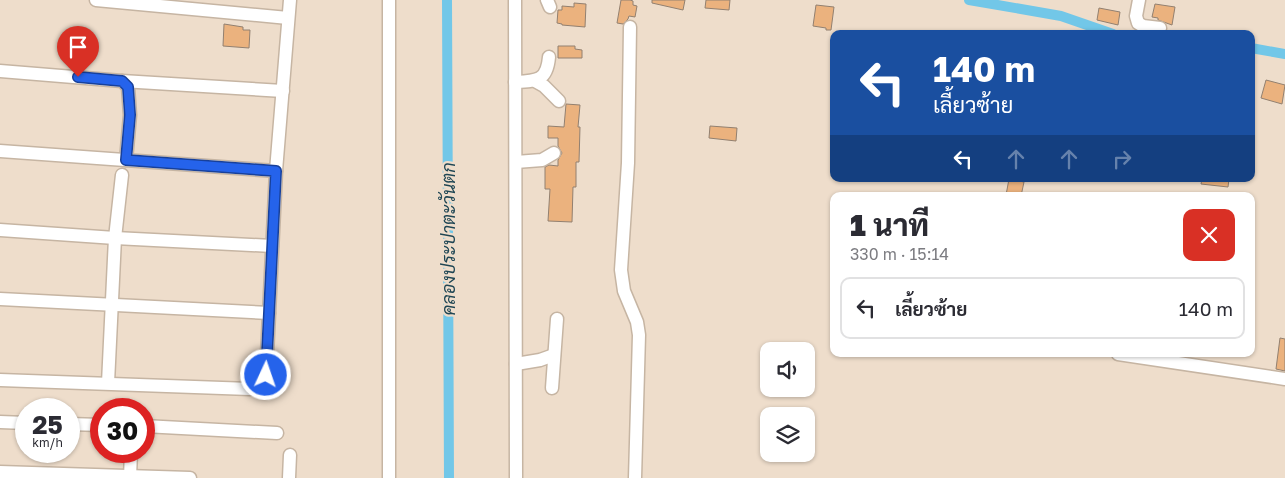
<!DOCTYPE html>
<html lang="th">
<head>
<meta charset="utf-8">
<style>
	:root { --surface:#fff; --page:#f2f2f3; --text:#2b2b33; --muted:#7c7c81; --line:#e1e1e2 }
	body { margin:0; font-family:"Golos Text",Sarabun,sans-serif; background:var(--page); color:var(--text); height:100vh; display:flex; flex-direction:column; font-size:19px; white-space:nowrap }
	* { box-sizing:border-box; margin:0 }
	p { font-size:16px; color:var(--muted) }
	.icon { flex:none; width:28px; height:28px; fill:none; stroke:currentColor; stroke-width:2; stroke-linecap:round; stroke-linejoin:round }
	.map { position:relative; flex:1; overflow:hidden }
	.panel { position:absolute; left:830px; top:192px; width:425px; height:165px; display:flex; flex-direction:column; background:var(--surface); border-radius:10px; box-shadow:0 1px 4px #0004 }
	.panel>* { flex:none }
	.hud { position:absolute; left:830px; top:30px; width:425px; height:152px; border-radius:10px; box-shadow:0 1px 4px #0004; background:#1a4fa0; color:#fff; overflow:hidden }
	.tools { position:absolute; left:760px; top:342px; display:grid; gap:10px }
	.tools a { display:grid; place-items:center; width:55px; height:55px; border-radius:10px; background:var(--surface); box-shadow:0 1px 4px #0004; font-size:25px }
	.speed { position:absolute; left:15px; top:398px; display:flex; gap:10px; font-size:25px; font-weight:700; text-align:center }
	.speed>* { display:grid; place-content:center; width:65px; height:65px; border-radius:50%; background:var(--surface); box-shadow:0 1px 4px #0004; line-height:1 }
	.speed small { font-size:12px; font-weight:400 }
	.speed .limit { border:8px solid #d22; background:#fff; color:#111 }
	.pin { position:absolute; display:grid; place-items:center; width:42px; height:42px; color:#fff; margin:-51px -21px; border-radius:50% 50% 50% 0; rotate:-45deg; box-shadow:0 0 5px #0007 }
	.pin .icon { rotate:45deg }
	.me { position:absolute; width:55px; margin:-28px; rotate:3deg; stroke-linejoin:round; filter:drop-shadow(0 0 4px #0008) }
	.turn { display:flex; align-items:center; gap:18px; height:105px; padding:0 20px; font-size:22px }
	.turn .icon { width:65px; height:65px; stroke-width:2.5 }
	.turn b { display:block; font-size:35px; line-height:42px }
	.lanes { display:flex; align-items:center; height:48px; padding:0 20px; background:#0003; justify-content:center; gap:25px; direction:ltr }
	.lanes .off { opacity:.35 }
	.round { display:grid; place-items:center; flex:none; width:52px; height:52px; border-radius:10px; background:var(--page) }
	.head { display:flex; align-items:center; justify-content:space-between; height:85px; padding:0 20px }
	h1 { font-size:30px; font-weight:800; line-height:38px }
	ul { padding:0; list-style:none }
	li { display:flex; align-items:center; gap:15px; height:62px; margin:0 10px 8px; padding:0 10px; border:2px solid var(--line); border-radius:10px }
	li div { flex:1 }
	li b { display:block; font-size:19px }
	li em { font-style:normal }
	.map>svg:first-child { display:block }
</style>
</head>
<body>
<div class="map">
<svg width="1285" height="478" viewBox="0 0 1285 478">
	<rect width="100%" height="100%" fill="#eeddcb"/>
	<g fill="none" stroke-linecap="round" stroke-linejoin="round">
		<!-- canal -->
		<g stroke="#72c7e8" stroke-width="10">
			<polyline points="447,0 449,478"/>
			<polyline points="969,0 1061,16 1113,34"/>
			<polyline points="1251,48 1285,54"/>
		</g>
	</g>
	<!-- building -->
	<g fill="#ebb27e" stroke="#928070">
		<polygon points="621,0 630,0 633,1 633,5 637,6 635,17 629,16 628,19 623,24 617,23"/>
		<polygon points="652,0 685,0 683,10 652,3"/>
		<polygon points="706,0 730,0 729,10 705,8"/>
		<polygon points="574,3 586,4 585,27 562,25 562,24 557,23 558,10 562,10 562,6 574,7"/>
		<polygon points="1155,4 1175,7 1172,25 1158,20 1158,18 1152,17"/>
		<polygon points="816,5 834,7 831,30 826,30 826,28 813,26"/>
		<polygon points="1099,8 1120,12 1118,25 1097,20"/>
		<polygon points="224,24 243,27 243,30 250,30 249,48 223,46"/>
		<polygon points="558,46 575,46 575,49 582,50 582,58 558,58"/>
		<polygon points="1266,80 1285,85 1282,104 1261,98"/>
		<polygon points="566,104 580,105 578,127 580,127 579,162 576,162 576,187 573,187 572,222 548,221 550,189 545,189 545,167 549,165 558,166 558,160 562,153 558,146 558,138 548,138 548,126 564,127"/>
		<polygon points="710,126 737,128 736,141 709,138"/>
		<polygon points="1009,179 1024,182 1021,196 1006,195"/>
		<polygon points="1202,179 1229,179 1228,187 1201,184"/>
		<polygon points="1280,338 1285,339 1285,371 1276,369"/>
	</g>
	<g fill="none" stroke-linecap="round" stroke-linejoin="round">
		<!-- minor casing -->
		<g stroke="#c6b5a3" stroke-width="15">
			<g id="minor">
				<polyline points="96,0 288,18"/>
				<polyline points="389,0 389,478"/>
				<polyline points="515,0 516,478"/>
				<polyline points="547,0 550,7"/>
				<polyline points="1139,0 1136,16 1138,23 1143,26 1160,28"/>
				<polyline points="630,27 628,163 621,270 624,291 637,322 639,335 635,478"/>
				<polyline points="0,71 122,81 128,87 130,115 126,160"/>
				<polyline points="122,81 283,91"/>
				<polyline points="535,81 544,86 559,101"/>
				<path d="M515,82c22,-1 32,-1 34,-25"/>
				<polyline points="0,151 276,171"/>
				<polyline points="516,162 542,160 554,153"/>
				<polyline points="0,230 115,238 272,246"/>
				<polyline points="0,299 269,313"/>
				<polyline points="1118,354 1285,379"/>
				<polyline points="516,364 540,360 554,355"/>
				<path d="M0,380l250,9c8,-3 12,-7 16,-14l10,-204 14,-171"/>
				<polyline points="108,383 115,238 122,175"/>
				<polyline points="552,388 557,319"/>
				<polyline points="0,422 26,423"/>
				<polyline points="69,424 101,425"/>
				<polyline points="144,426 277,433"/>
				<polyline points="0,472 190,478"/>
				<polyline points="130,478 131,451"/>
				<polyline points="289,478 290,455"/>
			</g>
		</g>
		<!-- minor -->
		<use href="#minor" stroke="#fff" stroke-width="12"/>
	</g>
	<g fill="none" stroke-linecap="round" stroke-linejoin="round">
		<!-- route casing -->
		<g stroke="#184099" stroke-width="12">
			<polyline id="route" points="78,77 122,81 128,87 130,115 126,160 276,171 266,375"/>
		</g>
		<!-- route -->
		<use href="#route" stroke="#2563eb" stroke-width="9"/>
	</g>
	<g text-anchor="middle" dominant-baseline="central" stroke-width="4.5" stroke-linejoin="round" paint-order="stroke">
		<!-- water labels -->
		<g font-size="18" font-style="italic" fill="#1f4654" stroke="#eeddcb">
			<text transform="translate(448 239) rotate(-90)">คลองประปาตะวันตก</text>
		</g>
	</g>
</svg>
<div class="tools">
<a><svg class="icon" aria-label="sound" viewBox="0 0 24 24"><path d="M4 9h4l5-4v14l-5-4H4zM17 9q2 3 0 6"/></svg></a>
<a><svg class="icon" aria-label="layers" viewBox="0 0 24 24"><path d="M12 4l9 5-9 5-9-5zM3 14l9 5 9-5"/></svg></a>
</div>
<div class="speed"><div>25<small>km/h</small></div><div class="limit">30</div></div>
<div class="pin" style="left:78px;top:77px;background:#d93025"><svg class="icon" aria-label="arrive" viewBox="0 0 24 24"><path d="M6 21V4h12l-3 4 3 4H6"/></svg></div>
<svg class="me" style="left:266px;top:375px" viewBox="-20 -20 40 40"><circle r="17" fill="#2563eb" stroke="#fff" stroke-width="3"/><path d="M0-11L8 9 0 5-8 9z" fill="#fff"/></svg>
<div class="hud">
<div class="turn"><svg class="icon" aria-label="left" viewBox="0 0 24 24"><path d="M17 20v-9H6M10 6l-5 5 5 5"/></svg><div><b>140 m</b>เลี้ยวซ้าย</div></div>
<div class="lanes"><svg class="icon" aria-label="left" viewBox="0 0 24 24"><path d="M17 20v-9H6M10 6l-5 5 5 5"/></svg><svg class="icon off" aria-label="ahead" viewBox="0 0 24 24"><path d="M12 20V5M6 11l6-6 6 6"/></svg><svg class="icon off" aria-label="ahead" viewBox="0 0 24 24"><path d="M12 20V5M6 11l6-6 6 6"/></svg><svg class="icon off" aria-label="right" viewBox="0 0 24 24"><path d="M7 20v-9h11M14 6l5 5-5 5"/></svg></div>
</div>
<section class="panel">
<div class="head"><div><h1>1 นาที</h1><p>330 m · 15:14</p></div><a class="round" style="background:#d93025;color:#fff"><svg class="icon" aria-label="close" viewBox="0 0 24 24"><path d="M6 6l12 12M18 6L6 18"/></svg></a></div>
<ul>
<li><svg class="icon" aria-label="left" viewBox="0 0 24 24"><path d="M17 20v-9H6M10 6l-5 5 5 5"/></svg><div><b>เลี้ยวซ้าย</b></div><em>140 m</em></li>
</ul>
</section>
</div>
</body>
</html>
